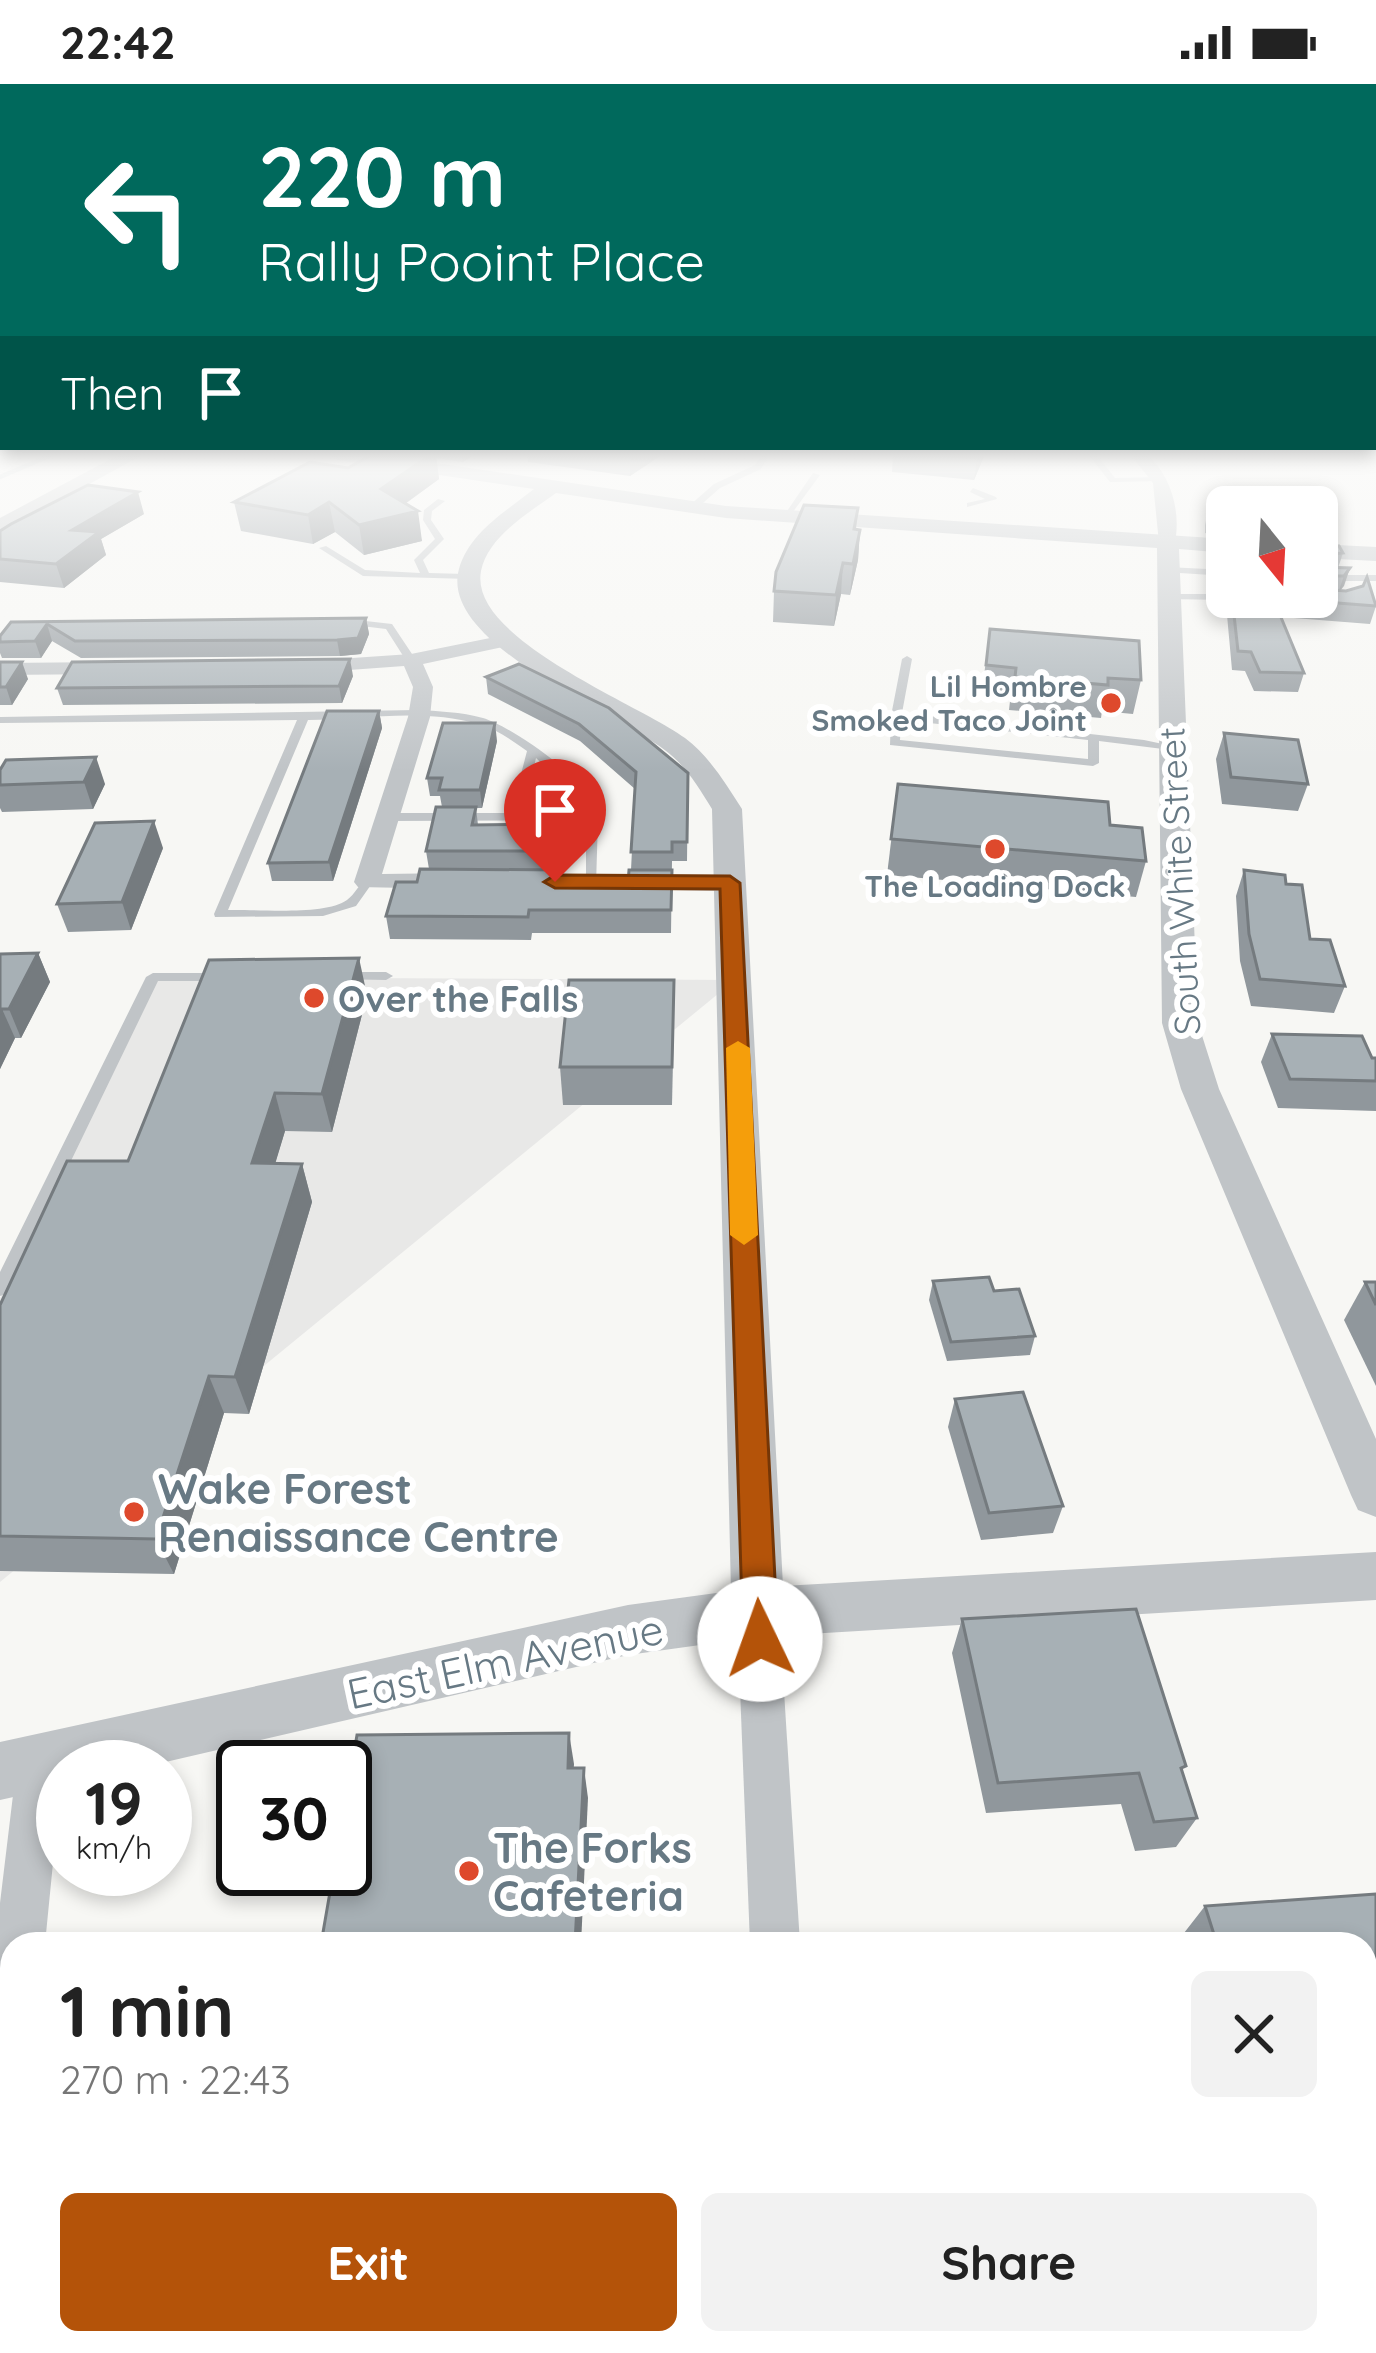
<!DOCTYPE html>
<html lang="en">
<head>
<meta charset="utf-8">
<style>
	:root { --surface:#fff; --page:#f2f2f2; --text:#222; --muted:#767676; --accent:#b45309 }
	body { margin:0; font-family:Quicksand,sans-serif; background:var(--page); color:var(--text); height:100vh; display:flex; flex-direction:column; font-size:45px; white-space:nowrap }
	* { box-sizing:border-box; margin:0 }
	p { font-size:39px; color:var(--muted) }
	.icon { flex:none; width:66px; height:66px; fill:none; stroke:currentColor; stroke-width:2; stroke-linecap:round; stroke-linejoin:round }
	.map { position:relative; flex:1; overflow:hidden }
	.panel { position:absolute; left:0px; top:1848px; width:1377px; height:423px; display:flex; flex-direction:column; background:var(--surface); border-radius:36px 36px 0 0; box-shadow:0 6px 18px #0003 }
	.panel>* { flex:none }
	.hud { position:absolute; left:0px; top:0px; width:1377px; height:366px; box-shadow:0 6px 18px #0003; background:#00695c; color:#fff; overflow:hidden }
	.needle { width:78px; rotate:162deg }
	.tools { position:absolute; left:1206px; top:402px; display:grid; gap:24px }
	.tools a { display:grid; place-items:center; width:132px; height:132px; border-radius:18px; background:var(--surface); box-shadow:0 6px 18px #0003; font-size:60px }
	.speed { position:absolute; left:36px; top:1656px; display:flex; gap:24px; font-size:60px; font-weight:700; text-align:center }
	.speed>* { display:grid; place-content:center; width:156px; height:156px; border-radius:50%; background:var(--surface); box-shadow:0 6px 18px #0003; line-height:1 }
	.speed small { font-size:30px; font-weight:400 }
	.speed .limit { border:6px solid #111; border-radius:18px; background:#fff; color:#111 }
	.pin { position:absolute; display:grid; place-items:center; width:102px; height:102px; color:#fff; margin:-123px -51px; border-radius:50% 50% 50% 0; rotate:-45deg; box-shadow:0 0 12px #0007 }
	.pin .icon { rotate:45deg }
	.me { position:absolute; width:132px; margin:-66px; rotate:357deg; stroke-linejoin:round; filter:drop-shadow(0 0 9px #0008) }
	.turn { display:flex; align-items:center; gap:42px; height:252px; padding:0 60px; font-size:54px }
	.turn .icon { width:156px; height:156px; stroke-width:2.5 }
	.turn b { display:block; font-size:84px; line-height:102px }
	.then { display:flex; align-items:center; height:114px; padding:0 60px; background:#0003; gap:24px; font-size:45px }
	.round { display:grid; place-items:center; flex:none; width:126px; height:126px; border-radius:18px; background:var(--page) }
	.overview { display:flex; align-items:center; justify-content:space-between; height:204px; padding:0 60px }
	h1 { font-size:72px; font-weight:700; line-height:90px }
	.action { display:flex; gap:24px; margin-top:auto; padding:24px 60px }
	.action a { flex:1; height:138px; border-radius:18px; background:var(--accent); color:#fff; font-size:48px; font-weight:700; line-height:138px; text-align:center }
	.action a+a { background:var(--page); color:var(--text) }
	.status { display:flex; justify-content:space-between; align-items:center; height:84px; padding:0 60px; background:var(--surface); direction:ltr }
	.status svg { height:33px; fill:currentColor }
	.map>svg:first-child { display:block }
</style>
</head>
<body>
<div class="status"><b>22:42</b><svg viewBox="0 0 49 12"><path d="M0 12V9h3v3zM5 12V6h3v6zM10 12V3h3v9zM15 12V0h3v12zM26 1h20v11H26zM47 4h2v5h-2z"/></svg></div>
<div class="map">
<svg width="1376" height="2269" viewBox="0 0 1376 2269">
	<rect width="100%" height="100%" fill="#f7f7f4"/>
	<!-- built -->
	<g fill="#e8e8e7">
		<polygon points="153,893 735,896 0,1498 0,1214"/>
		<polygon points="1365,2025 1376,2025 1376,2269 888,2269 887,2259 1365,2259"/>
	</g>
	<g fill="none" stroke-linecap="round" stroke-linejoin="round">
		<!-- stream -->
		<polyline stroke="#b7c4c7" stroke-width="4.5" points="0,393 54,370"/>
		<!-- service -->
		<g fill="#c0c4c7" fill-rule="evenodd">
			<polygon points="762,370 770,370 761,385 720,404 695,426 689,426 689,422 714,400 755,381"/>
			<polygon points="1088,370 1096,370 1115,394 1162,393 1166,395 1162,397 1110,398"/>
			<polygon points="813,389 820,391 787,436 781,436"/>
			<polygon points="973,404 996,413 997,415 967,423 967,419 985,415 970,408"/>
			<polygon points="438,415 445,417 432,427 431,436 444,455 423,476 429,489 466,490 471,493 469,495 363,492 319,464 326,462 365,486 420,489 414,476 435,455 423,436 424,426"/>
			<polygon points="1167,483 1227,486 1227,492 1164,488 1164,484"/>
			<rect x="1317" y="491" width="59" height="6"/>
			<polygon points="1168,510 1227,510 1227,513 1232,513 1227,516 1165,515 1163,513"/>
			<polygon points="348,535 392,540 416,576 407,578 386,545 345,540 343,538"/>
			<path d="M907,572l5,3 -10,54 242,27 33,7 -6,3 -72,-9v22l-6,3 -203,-21 1,-29 11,-57zM901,636l187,20v19l-188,-19z"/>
			<path d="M416,626c22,1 45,2 67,8 28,8 112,66 115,95l4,3 -4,3 -2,66 -4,1 -6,-4v-62l-199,1 -6,-4 6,-4h124l16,-62c-15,-11 -31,-22 -49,-27 -54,-16 -115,-5 -170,-4l-80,190c28,-1 97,6 119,-10 8,-6 12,-16 20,-22l6,4 -17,24 -33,10 -108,1 -1,-3 83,-194 -297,3v-6zM536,674l50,48v6l-63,1z"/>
			<polygon points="340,888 386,888 393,892 386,896 335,895 333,892"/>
			<polygon points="153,889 225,889 232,893 225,897 158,897 9,1205 6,1210 0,1212 0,1188 146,893"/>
		</g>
		<!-- minor -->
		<g fill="#c0c4c7" fill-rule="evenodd">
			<path d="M1130,370h17c25,23 35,60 27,93l-15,-4 -6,-60z"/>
			<polygon points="505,551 512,553 512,561 423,580 433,603 430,633 382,790 458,789 471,797 458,805 358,803 354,798 408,633 413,603 404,582 308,589 298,583 308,577 411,570"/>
			<polygon points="0,579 112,578 122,584 112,590 0,591"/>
			<polygon points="522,790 730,791 743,799 730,807 513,803 509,798 513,793"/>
			<polygon points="758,1509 773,1514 779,1528 800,1860 750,1860 737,1528 743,1514"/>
			<polygon points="40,1655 56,1662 63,1678 45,1860 12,1860 12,1954 0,1959 0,1819 17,1678 24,1662"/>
			<polygon points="758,2259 818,2259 819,2269 759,2269"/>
		</g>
		<!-- tertiary -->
		<g fill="#c0c4c7" fill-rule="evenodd">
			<polygon points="120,370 144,370 0,449 0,434"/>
			<path d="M328,370h48l350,52 501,33v14l-48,-4 19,474 21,66 157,350v78l-18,-7 -7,-15 -170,-406 -19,-66 -5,-475 -431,-30 -170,-25c-26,19 -68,43 -75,78 -13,68 158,133 204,167 24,18 41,46 57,71l41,777 593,-34v48l-618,37 -130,18 -484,112h-81v19l-63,14v-58l628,-137 103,-14 -19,-782c-13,-21 -26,-43 -46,-58 -47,-37 -228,-107 -207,-182 10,-36 47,-58 75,-80l-196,-29z"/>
			<polygon points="1317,460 1376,463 1376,477 1317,474"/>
		</g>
	</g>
	<!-- wall -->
	<g fill="#90979c">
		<polygon points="373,370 475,370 463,378 436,374 439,395 405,420 422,457 364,471 335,448 313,460 241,447 234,418 348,384"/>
		<polygon points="527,370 663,370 630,392 528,378"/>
		<polygon points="893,370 985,370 974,396 892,388"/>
		<polygon points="858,424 856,445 860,446 858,476 850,511 841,510 834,542 773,538 774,507"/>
		<polygon points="1209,424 1227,425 1227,454 1205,449 1205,441"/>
		<polygon points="144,430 101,455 106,471 64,504 0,498 0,447"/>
		<polygon points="1212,455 1227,455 1227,507 1225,506 1224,496 1227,485 1208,481 1207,472"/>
		<polygon points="1317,461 1343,469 1338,484 1350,484 1341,506 1376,522 1370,540 1281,533 1304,589 1298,608 1254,607 1245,587 1232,586 1226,520 1228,513 1317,513"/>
		<polygon points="366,534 369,550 361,570 340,572 81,574 52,557 41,574 2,574 0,569 0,552 11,538"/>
		<polygon points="990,545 1141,596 1133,630 1102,627 1101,634 1009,626 1010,617 981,615"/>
		<polygon points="0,578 28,595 12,621 0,621"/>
		<polygon points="353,592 342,619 63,621 57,604"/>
		<polygon points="486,593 688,689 687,777 672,777 671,849 532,849 531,856 390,855 386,832 429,785 426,767 442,723 440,712 430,712 427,694 497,657 482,724 476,724 478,741 569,758 566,786 563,786 563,799 628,799 631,786 635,705 580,657 488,610"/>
		<polygon points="379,627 382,644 333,797 272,797 268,779"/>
		<polygon points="1224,649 1308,700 1298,727 1222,720 1216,675"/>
		<polygon points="0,686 105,700 93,725 2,728 0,724"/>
		<polygon points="898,700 1110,741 1146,777 1136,813 887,791"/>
		<polygon points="163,764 131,846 68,848 57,820"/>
		<polygon points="1244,786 1286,800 1310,855 1345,902 1334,929 1251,922 1240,877 1236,812"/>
		<polygon points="38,869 50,898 21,954 15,954 0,985 0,870"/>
		<polygon points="367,911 332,1048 285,1047 275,1079 302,1080 312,1118 249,1330 224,1329 174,1490 0,1487 0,1221 128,1077"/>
		<polygon points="674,933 672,1021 563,1021 560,983"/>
		<polygon points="1272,950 1376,974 1376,1027 1278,1024 1261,978"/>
		<polygon points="933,1197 994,1207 1035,1252 1030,1271 947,1277 929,1216"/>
		<polygon points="1365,1198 1376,1198 1376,1302 1344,1236"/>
		<polygon points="955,1315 1063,1422 1053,1449 981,1456 948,1343"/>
		<polygon points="962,1535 1182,1688 1197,1734 1176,1763 1135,1767 1121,1720 986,1729 952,1569"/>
		<polygon points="1376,1810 1376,1975 1365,1975 1365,1860 1187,1860 1184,1849 1205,1822"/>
		<polygon points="191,2259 286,2259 198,2262"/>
		<polygon points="1103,2259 1365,2259 1376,2269 1105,2269"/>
	</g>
	<!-- shaded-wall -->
	<g fill="#757b7f">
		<polygon points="432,370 436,370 439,395 385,434 381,405"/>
		<polygon points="462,370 475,370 463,378"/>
		<polygon points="630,370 663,370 630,392"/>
		<polygon points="979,370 985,370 974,396 977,374"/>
		<polygon points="138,408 144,430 101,455 106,471 64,504 56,480 72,446"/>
		<polygon points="329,418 335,448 313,460 308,431"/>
		<polygon points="418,427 422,457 364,471 359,441"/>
		<polygon points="860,446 858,476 850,511 853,480"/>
		<polygon points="843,479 841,510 834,542 836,511"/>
		<polygon points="1350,484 1344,502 1338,509 1344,492"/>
		<polygon points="366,534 369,550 361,570 340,572 337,556"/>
		<polygon points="47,540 52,557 41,574 35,557"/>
		<polygon points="350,575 353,592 342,619 339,602"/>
		<polygon points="22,578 28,595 12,621 6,603"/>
		<polygon points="379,627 382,644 333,797 329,778"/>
		<polygon points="495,639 497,657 482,724 480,706"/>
		<polygon points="96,673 105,700 93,725 84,698"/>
		<polygon points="154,737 163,764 131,846 122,818"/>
		<polygon points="567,740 569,758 566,786 565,767"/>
		<polygon points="38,869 50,898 21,954 9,925"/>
		<polygon points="359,874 367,911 332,1048 322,1010"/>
		<polygon points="2,925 15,954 0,985 0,930"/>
		<polygon points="275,1009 285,1047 264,1117 252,1079"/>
		<polygon points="302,1080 312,1118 249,1330 235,1293"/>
		<polygon points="209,1292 224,1329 174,1490 156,1455"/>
		<polygon points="569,1649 574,1680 572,1715 568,1684"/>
		<polygon points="584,1684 588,1714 581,1860 575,1860"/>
	</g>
	<!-- building -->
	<g fill="#a7b0b5" stroke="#757b7f" stroke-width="3">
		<polygon points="373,370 432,370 381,405 418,427 359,441 329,418 308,431 234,418 310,378 348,384"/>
		<polygon points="929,370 979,370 977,374"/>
		<polygon points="88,401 138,408 72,446 99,448 56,480 0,475 0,447 11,440"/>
		<polygon points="804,421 858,424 854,445 860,446 853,480 843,479 836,511 774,507 776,488"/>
		<polygon points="1209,424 1227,425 1227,436 1210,432"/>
		<polygon points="1212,455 1227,455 1227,467 1213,463"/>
		<polygon points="1317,461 1339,462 1343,469 1319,471 1319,483 1350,484 1344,492 1317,492"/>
		<polygon points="1367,493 1376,522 1273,514 1304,589 1260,588 1251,568 1238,567 1232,513 1317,513 1317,505 1346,507 1363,502"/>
		<polygon points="366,534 358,554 337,556 75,557 47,540 35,557 0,558 0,552 11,538"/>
		<polygon points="990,545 1139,557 1141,596 1108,594 1108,601 1015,593 1016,584 986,581"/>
		<polygon points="350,575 339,602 57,604 72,578"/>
		<polygon points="0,578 22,578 6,603 0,603"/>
		<polygon points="519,580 609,624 688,689 687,758 672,758 672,768 631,768 636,688 579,640 486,593"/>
		<polygon points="327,627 379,627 329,778 268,779"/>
		<polygon points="443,639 495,639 480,706 439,706 442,694 427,694"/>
		<polygon points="1224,649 1298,656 1308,700 1231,693"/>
		<polygon points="96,673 84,698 0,701 0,686 6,676"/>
		<polygon points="898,700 1108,718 1110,741 1142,744 1146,777 891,755"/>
		<polygon points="436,723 476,723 472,741 567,740 565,767 426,767"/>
		<polygon points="154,737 122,818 57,820 95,739"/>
		<polygon points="420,785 562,786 561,799 628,799 629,786 672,786 671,826 529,826 528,833 386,832 396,798 417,798"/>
		<polygon points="1244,786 1285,791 1286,800 1302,801 1310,855 1330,856 1345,902 1260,895 1249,850"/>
		<polygon points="38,869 9,925 2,925 0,930 0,870"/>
		<polygon points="359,874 322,1010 275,1009 252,1079 302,1080 235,1293 209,1292 156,1455 0,1452 0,1221 67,1077 128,1077 209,876"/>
		<polygon points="569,896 674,896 672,983 560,983"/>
		<polygon points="1272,950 1362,952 1372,974 1376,974 1376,997 1290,995"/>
		<polygon points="989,1193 994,1207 1019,1205 1035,1252 951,1258 933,1197"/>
		<polygon points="1365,1198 1376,1198 1376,1221"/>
		<polygon points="1023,1308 1063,1422 989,1429 955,1315"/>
		<polygon points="1136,1525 1186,1682 1181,1684 1197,1734 1154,1738 1139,1689 998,1699 962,1535"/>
		<polygon points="569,1649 568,1684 584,1684 575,1860 321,1860 334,1785 345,1785 345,1721 357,1651"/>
		<polygon points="1376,1810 1376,1954 1365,1955 1365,1860 1217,1860 1205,1822"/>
		<polygon points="1376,2144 1376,2269 1129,2269 1127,2259 1365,2259 1365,2145"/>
	</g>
	<!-- sky -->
	<linearGradient id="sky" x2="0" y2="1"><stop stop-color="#94badb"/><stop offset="0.54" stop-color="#fbfbfa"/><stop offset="1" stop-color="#fbfbfa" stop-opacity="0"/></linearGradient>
	<rect width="1376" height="688" fill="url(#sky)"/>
	<!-- route -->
	<polygon fill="#b45309" stroke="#753606" stroke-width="3" points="730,792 740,799 778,1555 773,1567 760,1571 748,1567 743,1555 720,805 555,804 544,798 555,791"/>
	<!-- slow -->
	<polygon fill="#f59e0b" points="738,957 750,964 758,1151 744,1161 730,1151 726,964"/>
	<!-- markers -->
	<g fill="#de492c" stroke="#fff" stroke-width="4.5">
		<circle cx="1111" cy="619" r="12"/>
		<circle cx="995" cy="765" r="12"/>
		<circle cx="314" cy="914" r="12"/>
		<circle cx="134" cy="1428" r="12"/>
		<circle cx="469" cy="1787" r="12"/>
	</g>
	<g text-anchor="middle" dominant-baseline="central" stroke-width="12" stroke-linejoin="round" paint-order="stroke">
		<!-- far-poi labels -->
		<g font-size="30" font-weight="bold" fill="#677984" stroke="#fff" text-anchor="end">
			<text x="1087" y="602">Lil Hombre<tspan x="1087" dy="34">Smoked Taco Joint</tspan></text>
			<text x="995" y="802" text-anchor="middle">The Loading Dock</text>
		</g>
		<!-- street labels -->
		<g font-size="36" fill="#677984" stroke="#fff">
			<text transform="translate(1179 797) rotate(-93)">South White Street</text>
		</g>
		<!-- poi labels -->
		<g font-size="36" font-weight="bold" fill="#677984" stroke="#fff" text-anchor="start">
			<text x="338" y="914">Over the Falls</text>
		</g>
		<!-- near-poi labels -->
		<g font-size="42" font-weight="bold" fill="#677984" stroke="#fff" text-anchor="start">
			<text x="158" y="1404">Wake Forest<tspan x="158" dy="48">Renaissance Centre</tspan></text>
			<text x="493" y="1763">The Forks<tspan x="493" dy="48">Cafeteria</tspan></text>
		</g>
		<!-- near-street labels -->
		<g font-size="42" fill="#677984" stroke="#fff">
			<text transform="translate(505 1577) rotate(-12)">East Elm Avenue</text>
		</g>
	</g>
</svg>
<div class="tools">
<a><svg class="needle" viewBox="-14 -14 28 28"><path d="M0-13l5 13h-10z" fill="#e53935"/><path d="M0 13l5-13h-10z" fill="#767676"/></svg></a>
</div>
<div class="speed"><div>19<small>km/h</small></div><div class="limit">30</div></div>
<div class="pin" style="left:555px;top:798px;background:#d93025"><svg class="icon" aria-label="arrive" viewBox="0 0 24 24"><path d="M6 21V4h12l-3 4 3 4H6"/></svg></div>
<svg class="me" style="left:760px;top:1555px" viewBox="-20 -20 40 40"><circle r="19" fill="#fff"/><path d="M0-13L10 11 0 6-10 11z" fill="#b45309"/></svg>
<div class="hud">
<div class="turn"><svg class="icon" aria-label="left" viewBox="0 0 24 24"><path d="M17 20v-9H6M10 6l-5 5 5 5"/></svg><div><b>220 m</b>Rally Pooint Place</div></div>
<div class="then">Then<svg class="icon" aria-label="arrive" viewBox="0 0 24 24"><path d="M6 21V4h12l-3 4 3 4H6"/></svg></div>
</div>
<section class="panel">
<div class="overview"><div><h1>1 min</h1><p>270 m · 22:43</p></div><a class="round"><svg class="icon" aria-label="close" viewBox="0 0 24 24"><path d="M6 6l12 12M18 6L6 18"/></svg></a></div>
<div class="action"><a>Exit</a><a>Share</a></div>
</section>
</div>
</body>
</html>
